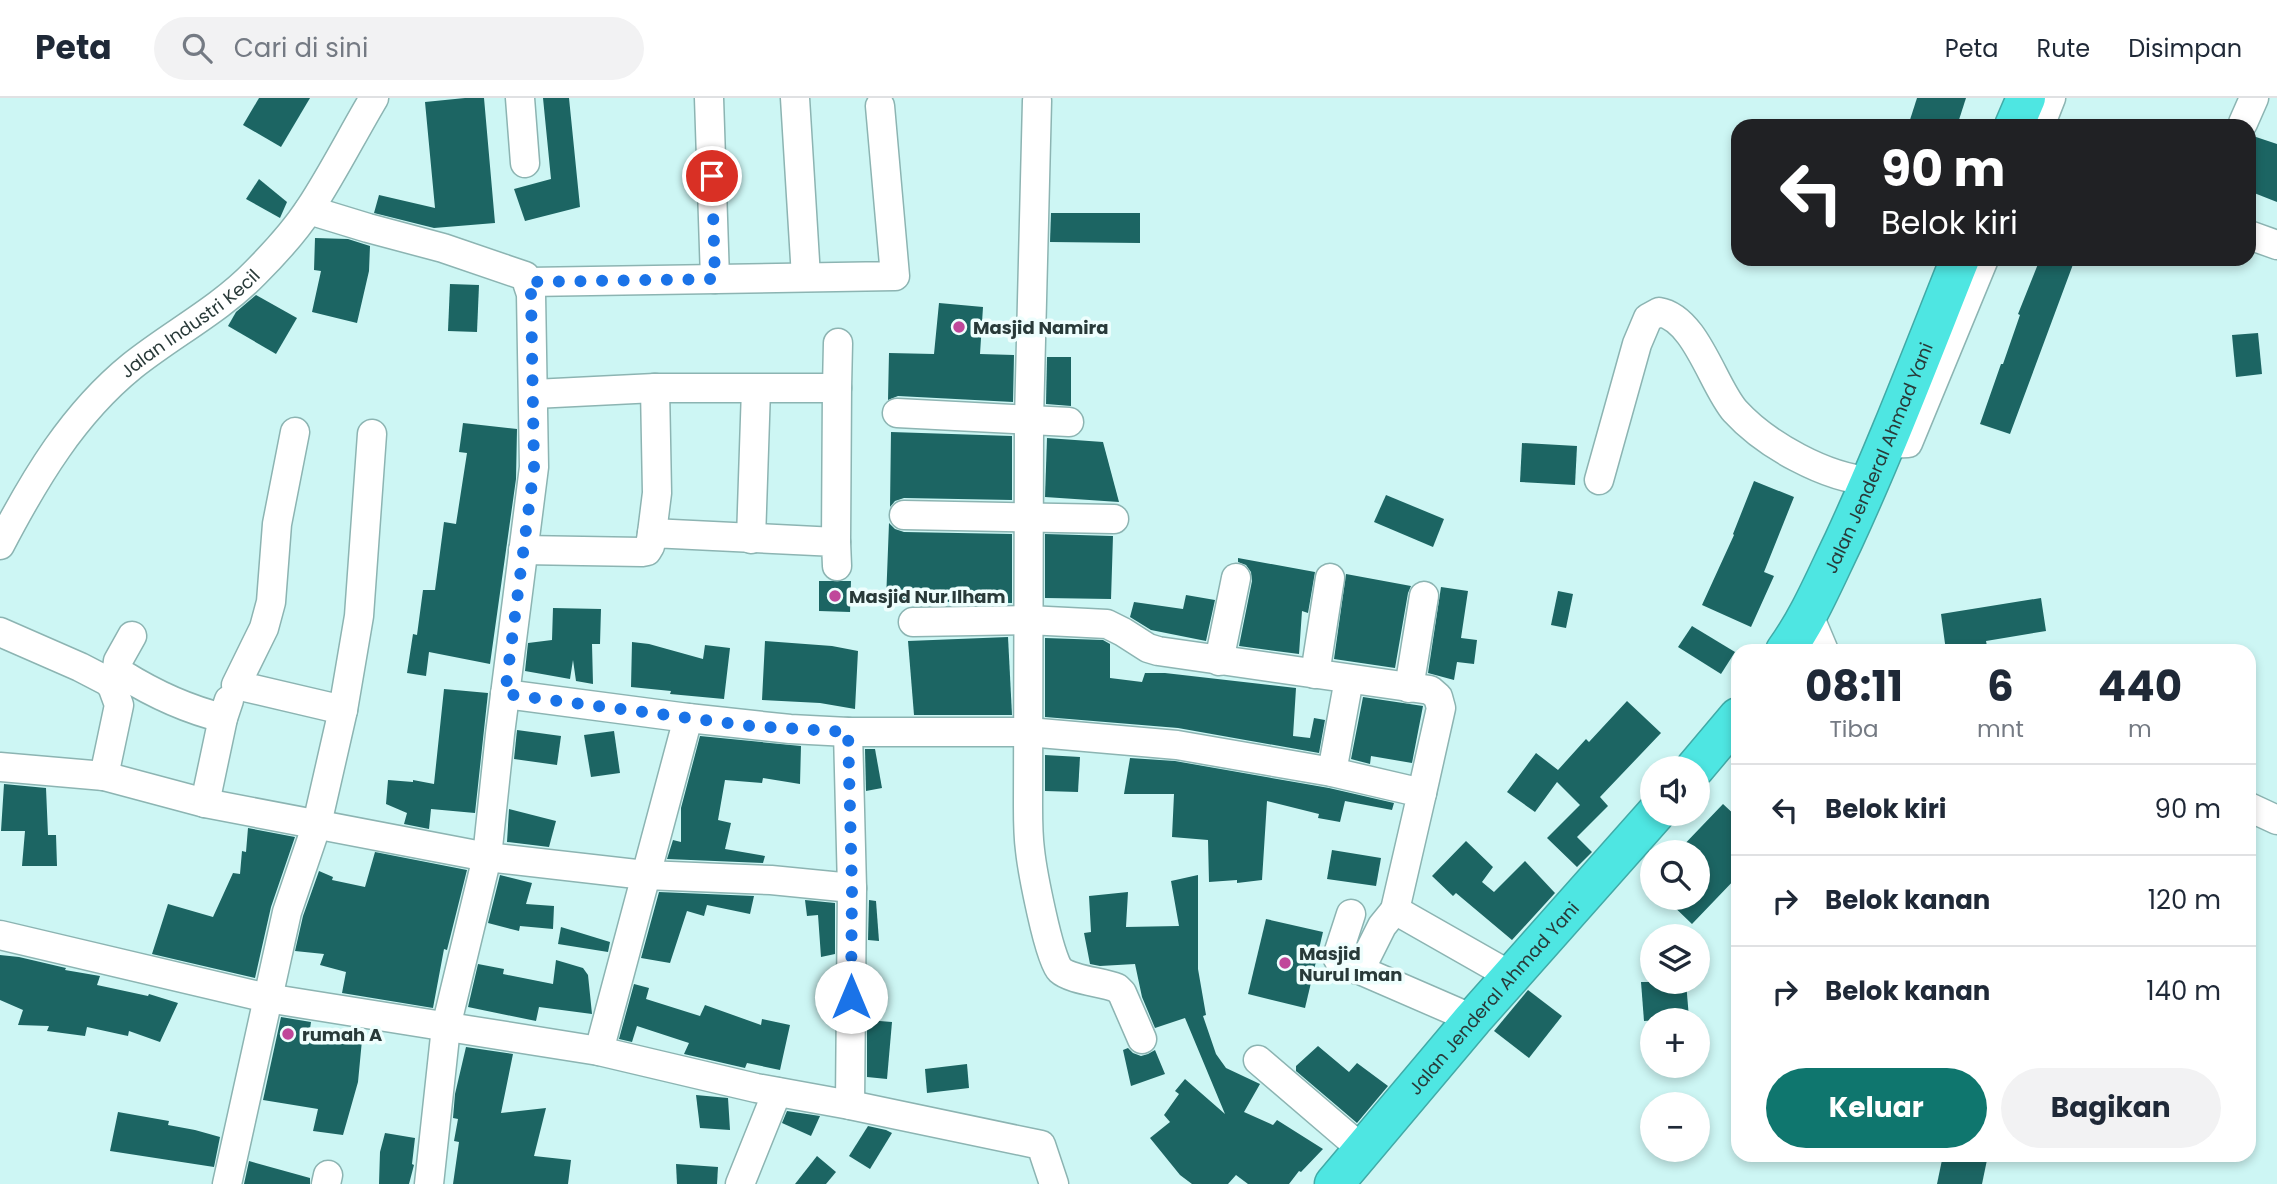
<!DOCTYPE html>
<html lang="id">
<head>
<meta charset="utf-8">
<style>
	:root { --surface:#fff; --page:#f2f2f3; --text:#1f2937; --muted:#747a83; --line:#e0e1e3; --accent:#0f766e }
	body { margin:0; font-family:Poppins,sans-serif; background:var(--page); color:var(--text); height:100vh; display:flex; flex-direction:column; font-size:26px; white-space:nowrap }
	* { box-sizing:border-box; margin:0 }
	p { font-size:23px; color:var(--muted) }
	.icon { flex:none; width:38px; height:38px; fill:none; stroke:currentColor; stroke-width:2; stroke-linecap:round; stroke-linejoin:round }
	.map { position:relative; flex:1; overflow:hidden }
	.panel { position:absolute; left:1731px; top:546px; width:525px; height:518px; display:flex; flex-direction:column; background:var(--surface); border-radius:21px; box-shadow:0 4px 10px #0003 }
	.panel>* { flex:none }
	.guide { position:absolute; left:1731px; top:21px; width:525px; height:147px; border-radius:21px; box-shadow:0 4px 10px #0003; background:#202124; color:#fff; overflow:hidden }
	.controls { position:absolute; left:1640px; top:658px; display:grid; gap:14px }
	.controls a { display:grid; place-items:center; width:70px; height:70px; border-radius:50%; background:var(--surface); box-shadow:0 4px 10px #0003; font-size:35px }
	.pin { position:absolute; display:grid; place-items:center; width:60px; height:60px; color:#fff; margin:-30px; border:4px solid #fff; border-radius:50%; box-shadow:0 2px 7px #0007 }
	.me { position:absolute; width:77px; margin:-38px; rotate:0deg; stroke-linejoin:round; filter:drop-shadow(0 0 5px #0008) }
	.turn { display:flex; align-items:center; gap:24px; height:147px; padding:0 35px; font-size:32px }
	.turn .icon { width:91px; height:91px; stroke-width:2.5 }
	.turn b { display:block; font-size:49px; line-height:60px }
	.eta { display:flex; justify-content:space-evenly; align-items:center; height:119px; text-align:center }
	.eta b { font-size:42px; font-weight:700; line-height:49px }
	.cta { display:flex; gap:14px; margin-top:auto; padding:14px 35px }
	.cta a { flex:1; height:80px; border-radius:42px; background:var(--accent); color:#fff; font-size:28px; font-weight:700; line-height:80px; text-align:center }
	.cta a+a { background:var(--page); color:var(--text) }
	ul { padding:0; list-style:none }
	li { display:flex; align-items:center; gap:21px; height:91px; padding:0 35px; border-top:2px solid var(--line) }
	li div { flex:1 }
	li b { display:block; font-size:26px }
	li em { font-style:normal }
	header { display:flex; align-items:center; gap:42px; box-sizing:border-box; height:98px; padding:0 35px; background:var(--surface); border-bottom:2px solid var(--line) }
	header strong { font-size:33px }
	nav { display:flex; gap:38px; margin-inline-start:auto; font-size:24px }
	.search { width:490px; height:63px; background:var(--page); display:flex; align-items:center; gap:18px; box-sizing:border-box; padding:0 24px; border-radius:38px; color:var(--muted); font-size:26px }
	.map>svg:first-child { display:block }
</style>
</head>
<body>
<header>
<strong>Peta</strong>
<div class="search"><svg class="icon" aria-label="search" viewBox="0 0 24 24"><circle cx="10" cy="10" r="6"/><path d="M15 15l6 6"/></svg>Cari di sini</div>
<nav><a>Peta</a><a>Rute</a><a>Disimpan</a></nav>
</header>
<div class="map">
<svg width="2277" height="1086" viewBox="0 0 2277 1086">
	<rect width="100%" height="100%" fill="#cdf6f4"/>
	<!-- building -->
	<g fill="#1c6563">
		<polygon points="259,0 310,0 281,49 243,27"/>
		<polygon points="465,0 484,0 495,125 434,130 374,115 379,97 435,110 425,4"/>
		<polygon points="543,0 569,0 580,109 525,123 514,91 551,81"/>
		<polygon points="1917,0 1966,0 1957,28 1908,28"/>
		<polygon points="2253,38 2277,46 2277,104 2249,93 2249,40"/>
		<polygon points="259,81 287,104 280,120 246,101"/>
		<polygon points="1051,115 1140,115 1140,145 1050,144"/>
		<polygon points="315,140 348,141 370,148 369,173 357,225 312,214 321,173 314,172"/>
		<polygon points="2040,161 2075,161 2010,336 1980,326 2001,266 2003,266 2020,217 2018,216"/>
		<polygon points="450,186 479,187 477,234 448,233"/>
		<polygon points="256,197 297,220 276,256 228,228 236,214"/>
		<polygon points="939,205 983,209 980,256 1014,257 1013,304 898,298 888,302 889,255 934,256"/>
		<polygon points="2258,235 2262,276 2236,279 2232,237"/>
		<polygon points="1047,259 1071,259 1071,308 1046,306"/>
		<polygon points="463,325 517,331 516,381 490,566 429,554 426,578 407,575 413,536 417,537 423,492 435,492 444,424 456,426 467,355 459,354"/>
		<polygon points="891,334 1012,338 1012,402 904,400 895,403 890,409"/>
		<polygon points="1047,340 1103,344 1119,404 1045,399"/>
		<polygon points="1522,345 1577,348 1575,387 1520,384"/>
		<polygon points="1754,383 1794,399 1764,474 1774,478 1751,529 1702,507 1734,437 1733,436"/>
		<polygon points="1386,397 1444,421 1433,449 1374,424"/>
		<polygon points="889,425 895,431 904,434 1012,436 1012,505 886,503"/>
		<polygon points="1045,436 1113,438 1111,501 1045,500"/>
		<polygon points="1238,460 1315,474 1308,515 1302,513 1299,556 1239,548 1252,483 1251,474 1246,467 1238,464"/>
		<polygon points="1346,476 1411,488 1408,495 1395,570 1334,561"/>
		<polygon points="819,483 851,483 850,514 819,513"/>
		<polygon points="1441,489 1468,493 1461,540 1477,542 1474,566 1457,564 1454,582 1428,575"/>
		<polygon points="1558,493 1573,496 1566,530 1551,527"/>
		<polygon points="1186,497 1215,502 1206,543 1151,532 1130,519 1134,504 1183,511"/>
		<polygon points="2041,500 2046,533 1986,543 1988,553 1946,553 1941,516"/>
		<polygon points="553,510 601,511 600,546 592,546 593,586 576,583 573,562 570,581 525,573 528,545 552,542"/>
		<polygon points="1692,528 1735,554 1721,576 1678,549"/>
		<polygon points="1008,539 1012,617 914,617 908,543"/>
		<polygon points="1045,540 1103,542 1110,546 1110,580 1142,584 1145,575 1165,575 1296,590 1293,638 1310,640 1314,620 1325,622 1319,655 1178,630 1045,619"/>
		<polygon points="765,543 832,548 858,553 855,611 820,605 762,602"/>
		<polygon points="632,544 649,546 703,561 705,547 730,550 724,601 670,596 671,593 631,589"/>
		<polygon points="444,591 488,595 475,715 431,711 429,731 404,726 407,715 386,706 388,682 413,684 413,682 434,686"/>
		<polygon points="1363,599 1423,608 1412,665 1371,658 1370,666 1351,661"/>
		<polygon points="1627,603 1661,635 1600,699 1608,708 1577,739 1592,754 1577,769 1547,740 1580,707 1557,684 1535,714 1507,694 1536,655 1558,672 1586,641 1589,644"/>
		<polygon points="517,632 561,638 557,667 514,661"/>
		<polygon points="614,633 620,675 591,679 584,637"/>
		<polygon points="700,638 801,648 800,686 763,680 762,685 725,682 718,722 731,725 725,751 765,758 763,765 667,761 673,742 681,744 681,710"/>
		<polygon points="865,651 875,651 882,690 866,693"/>
		<polygon points="1045,657 1080,659 1078,694 1045,693"/>
		<polygon points="1130,660 1175,663 1329,690 1394,705 1392,712 1345,703 1340,724 1318,720 1319,716 1267,703 1262,782 1237,785 1237,782 1209,784 1208,742 1172,739 1174,696 1124,696"/>
		<polygon points="4,686 46,690 48,737 56,737 57,768 22,768 25,733 1,733"/>
		<polygon points="1723,706 1738,720 1738,778 1692,826 1665,800 1698,800 1698,754 1677,754"/>
		<polygon points="509,711 556,723 549,749 507,744"/>
		<polygon points="248,730 295,739 271,809 255,880 152,856 168,806 213,819 233,775 240,776 242,753 246,754"/>
		<polygon points="1466,743 1493,769 1482,784 1494,794 1525,763 1555,795 1512,842 1456,795 1453,798 1432,778"/>
		<polygon points="1332,752 1381,760 1376,788 1327,781"/>
		<polygon points="375,754 467,772 447,852 444,851 433,910 342,895 346,874 320,867 324,856 295,853 303,818 319,773 333,779 332,782 365,789"/>
		<polygon points="500,777 532,785 526,806 554,808 553,831 520,828 519,833 488,825"/>
		<polygon points="1198,777 1198,871 1206,917 1203,918 1216,956 1226,970 1260,986 1244,1014 1273,1027 1277,1022 1323,1051 1301,1074 1299,1073 1289,1086 1248,1086 1236,1077 1228,1086 1192,1086 1180,1077 1150,1040 1170,1024 1164,1017 1179,996 1175,993 1185,981 1225,1016 1185,920 1155,930 1142,899 1135,866 1100,868 1090,866 1084,835 1091,834 1089,798 1128,794 1126,829 1179,828 1171,783"/>
		<polygon points="659,794 754,798 750,816 707,807 704,818 687,813 670,865 641,860"/>
		<polygon points="805,802 835,805 835,856 821,859 818,817 807,818"/>
		<polygon points="869,802 876,803 879,843 868,842"/>
		<polygon points="1266,821 1323,834 1305,910 1248,896"/>
		<polygon points="561,829 610,844 608,854 558,846"/>
		<polygon points="0,857 19,859 66,870 65,872 100,878 97,887 148,898 149,896 178,905 160,944 129,933 128,938 87,929 85,938 47,933 49,928 18,927 23,912 0,902"/>
		<polygon points="556,862 583,870 588,877 592,916 539,909 536,923 468,909 478,866 504,871 503,876 553,886"/>
		<polygon points="1641,884 1686,884 1689,920 1644,923"/>
		<polygon points="634,886 649,890 646,901 700,918 705,907 761,927 762,921 790,927 780,972 747,965 745,970 684,956 689,945 637,928 632,944 619,941"/>
		<polygon points="1528,892 1562,918 1529,960 1494,933"/>
		<polygon points="281,919 311,924 310,931 362,942 358,984 343,1037 313,1033 318,1011 263,1002"/>
		<polygon points="867,922 892,924 887,981 867,979"/>
		<polygon points="1318,948 1349,974 1357,965 1388,988 1357,1025 1296,973 1296,968"/>
		<polygon points="466,949 513,956 501,1015 546,1010 534,1058 571,1062 568,1086 453,1086 459,1044 454,1043 458,1021 453,1020 455,996"/>
		<polygon points="1128,950 1133,955 1141,958 1148,956 1155,952 1165,976 1131,988 1123,952"/>
		<polygon points="967,966 969,990 927,995 925,971"/>
		<polygon points="696,997 728,1000 730,1032 700,1030"/>
		<polygon points="787,1013 820,1018 811,1038 782,1025"/>
		<polygon points="118,1014 169,1023 168,1027 195,1032 220,1039 214,1069 110,1053"/>
		<polygon points="868,1028 886,1032 892,1035 870,1071 849,1058"/>
		<polygon points="385,1035 415,1040 412,1066 414,1067 409,1086 379,1086 380,1054"/>
		<polygon points="1943,1057 1988,1057 1982,1086 1937,1086"/>
		<polygon points="817,1058 836,1074 826,1086 795,1086"/>
		<polygon points="249,1063 310,1080 310,1086 244,1086"/>
		<polygon points="676,1066 718,1069 717,1086 677,1086"/>
	</g>
	<g fill="none" stroke-linecap="round" stroke-linejoin="round">
		<!-- minor casing -->
		<g stroke="#8cb4b2" stroke-width="31">
			<g id="minor">
				<polyline points="520,0 525,65"/>
				<polyline points="709,0 715,181"/>
				<polyline points="795,0 806,179"/>
				<path d="M1037,3l-8,319 -1,386c0,15 0,29 2,44 2,19 19,110 30,120 11,10 42,12 57,18l5,5 20,46"/>
				<polyline points="2243,25 2254,0"/>
				<polyline points="2040,28 2051,0"/>
				<polyline points="309,112 368,130 443,150 525,178 531,196 534,369 500,636 487,759 446,929 429,1086"/>
				<polyline points="2249,137 2277,147"/>
				<polyline points="528,184 895,178 880,8"/>
				<polyline points="837,290 838,245"/>
				<polyline points="534,296 655,290 837,290 836,444"/>
				<polyline points="897,315 1069,324"/>
				<polyline points="295,334 277,426 271,504 264,530 236,587 343,612"/>
				<polyline points="1886,346 1908,345 1984,161"/>
				<path d="M1599,382l38,-136 11,-26 11,-6c37,6 54,74 76,99 31,34 91,67 136,70"/>
				<polyline points="904,417 1114,421"/>
				<polyline points="652,435 657,395 655,290"/>
				<polyline points="751,441 756,291"/>
				<path id="s1" d="M0,447c35,-67 73,-131 132,-179 40,-32 87,-56 123,-93 19,-19 40,-42 55,-65 23,-35 42,-73 64,-110"/>
				<polyline points="523,452 642,454 647,453 650,448 652,435 836,444 837,468"/>
				<polyline points="1808,515 1824,553"/>
				<polyline points="913,524 1028,522 1107,526 1123,534 1148,550 1158,553 1430,592 1438,599 1441,610 1422,695"/>
				<polyline points="0,534 80,569 107,583 112,588 119,607 104,678"/>
				<path d="M132,538l-14,25 -1,7 5,6c32,20 64,35 101,44"/>
				<polyline points="1219,563 1236,480"/>
				<polyline points="1315,576 1330,480"/>
				<polyline points="1409,590 1424,498"/>
				<polyline points="505,596 688,620 599,953"/>
				<polyline points="688,620 790,631 848,634 1028,634 1177,647 1332,674 1422,695 1395,812 1511,878"/>
				<polyline points="0,669 104,678 205,705 487,759 645,777 771,782 852,790 848,634"/>
				<polyline points="1332,674 1349,581"/>
				<polyline points="205,705 223,620 229,602"/>
				<polyline points="2249,709 2277,722"/>
				<polyline points="1351,816 1337,859 1342,868 1360,872 1473,921"/>
				<polyline points="0,837 267,900 599,953 756,990 850,1007 1041,1047 1054,1086"/>
				<polyline points="1360,872 1382,828 1395,812"/>
				<polyline points="1258,962 1363,1052"/>
				<polyline points="850,1007 852,790"/>
				<polyline points="227,1086 287,814 317,726 343,612 359,518 372,336"/>
				<polyline points="326,1086 328,1077"/>
				<polyline points="740,1086 777,994"/>
			</g>
		</g>
		<!-- highway casing -->
		<g stroke="#41aaa7" stroke-width="41">
			<g id="highway">
				<polyline points="2014,28 2026,0"/>
				<path id="s2" d="M1785,553c24,-33 40,-72 58,-109 43,-93 79,-188 117,-283"/>
				<polyline points="1695,670 1738,619"/>
				<path id="s3" d="M1334,1086l139,-165 182,-205"/>
			</g>
		</g>
		<!-- minor -->
		<use href="#minor" stroke="#fff" stroke-width="28"/>
		<!-- highway -->
		<use href="#highway" stroke="#4ee6e2" stroke-width="38"/>
	</g>
	<g fill="none" stroke-linecap="round" stroke-linejoin="round">
		<!-- route -->
		<polyline stroke="#1a73e8" stroke-width="12" stroke-dasharray="0 21.6" points="712,78 715,181 528,184 531,196 534,369 505,596 751,628 848,634 852,790 851,899"/>
	</g>
	<!-- markers -->
	<g fill="#c0479a" stroke="#eefefd" stroke-width="2.5">
		<circle cx="959" cy="229" r="7"/>
		<circle cx="835" cy="498" r="7"/>
		<circle cx="1285" cy="865" r="7"/>
		<circle cx="288" cy="936" r="7"/>
	</g>
	<g text-anchor="middle" dominant-baseline="central" stroke-width="7" stroke-linejoin="round" paint-order="stroke">
		<!-- street labels -->
		<g font-size="18" fill="#293a39" stroke="#eefefd">
			<text stroke="none"><textPath href="#s1" startOffset="296">Jalan Industri Kecil</textPath></text>
			<text stroke="none"><textPath href="#s2" startOffset="215">Jalan Jenderal Ahmad Yani</textPath></text>
			<text stroke="none"><textPath href="#s3" startOffset="245">Jalan Jenderal Ahmad Yani</textPath></text>
		</g>
		<!-- poi labels -->
		<g font-size="18" font-weight="bold" fill="#293a39" stroke="#eefefd" text-anchor="start">
			<text x="973" y="229">Masjid Namira</text>
			<text x="849" y="498">Masjid Nur Ilham</text>
			<text x="1299" y="855">Masjid<tspan x="1299" dy="21">Nurul Iman</tspan></text>
			<text x="302" y="936">rumah A</text>
		</g>
	</g>
</svg>
<div class="controls">
<a><svg class="icon" aria-label="sound" viewBox="0 0 24 24"><path d="M4 9h4l5-4v14l-5-4H4zM17 9q2 3 0 6"/></svg></a>
<a><svg class="icon" aria-label="search" viewBox="0 0 24 24"><circle cx="10" cy="10" r="6"/><path d="M15 15l6 6"/></svg></a>
<a><svg class="icon" aria-label="layers" viewBox="0 0 24 24"><path d="M12 4l9 5-9 5-9-5zM3 14l9 5 9-5"/></svg></a>
<a>+</a>
<a>−</a>
</div>
<div class="pin" style="left:712px;top:78px;background:#d93025"><svg class="icon" aria-label="arrive" viewBox="0 0 24 24"><path d="M6 21V4h12l-3 4 3 4H6"/></svg></div>
<svg class="me" style="left:851px;top:899px" viewBox="-20 -20 40 40"><circle r="19" fill="#fff"/><path d="M0-13L10 11 0 6-10 11z" fill="#1a73e8"/></svg>
<div class="guide">
<div class="turn"><svg class="icon" aria-label="left" viewBox="0 0 24 24"><path d="M17 20v-9H6M10 6l-5 5 5 5"/></svg><div><b>90 m</b>Belok kiri</div></div>
</div>
<section class="panel">
<div class="eta">
<div><b>08:11</b><p>Tiba</p></div>
<div><b>6</b><p>mnt</p></div>
<div><b>440</b><p>m</p></div>
</div>
<ul>
<li><svg class="icon" aria-label="left" viewBox="0 0 24 24"><path d="M17 20v-9H6M10 6l-5 5 5 5"/></svg><div><b>Belok kiri</b></div><em>90 m</em></li>
<li><svg class="icon" aria-label="right" viewBox="0 0 24 24"><path d="M7 20v-9h11M14 6l5 5-5 5"/></svg><div><b>Belok kanan</b></div><em>120 m</em></li>
<li><svg class="icon" aria-label="right" viewBox="0 0 24 24"><path d="M7 20v-9h11M14 6l5 5-5 5"/></svg><div><b>Belok kanan</b></div><em>140 m</em></li>
</ul>
<div class="cta"><a>Keluar</a><a>Bagikan</a></div>
</section>
</div>
</body>
</html>
